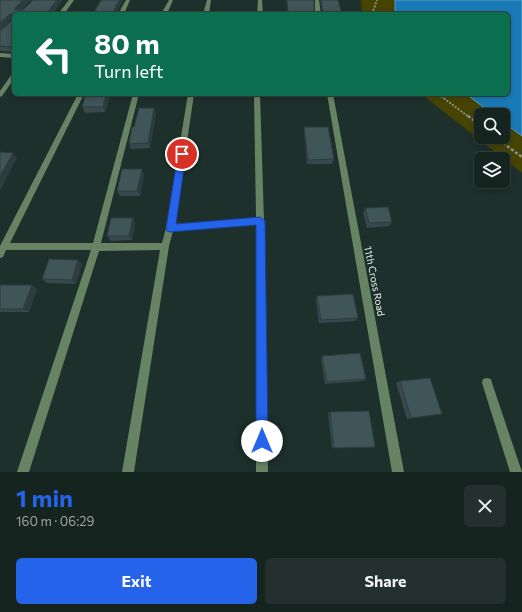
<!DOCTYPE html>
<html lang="en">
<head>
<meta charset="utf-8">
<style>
	:root { --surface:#162420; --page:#23302d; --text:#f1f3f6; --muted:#9ea4a5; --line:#35413e; --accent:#2563eb }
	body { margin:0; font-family:Commissioner,sans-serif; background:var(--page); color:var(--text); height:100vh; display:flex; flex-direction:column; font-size:15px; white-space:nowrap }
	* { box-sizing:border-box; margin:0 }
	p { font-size:13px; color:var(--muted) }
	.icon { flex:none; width:22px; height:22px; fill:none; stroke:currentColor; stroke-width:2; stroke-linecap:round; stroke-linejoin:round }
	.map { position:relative; height:472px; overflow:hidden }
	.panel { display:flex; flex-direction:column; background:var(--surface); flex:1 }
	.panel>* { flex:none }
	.hud { position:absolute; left:12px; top:12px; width:498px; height:84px; border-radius:6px; box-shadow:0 2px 6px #0003,0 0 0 1px var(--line); background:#0b6e4f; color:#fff; overflow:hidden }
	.fabs { position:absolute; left:474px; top:108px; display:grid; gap:8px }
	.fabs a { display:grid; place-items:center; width:36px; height:36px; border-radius:6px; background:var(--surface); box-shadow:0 2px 6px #0003,0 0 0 1px var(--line); font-size:20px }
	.pin { position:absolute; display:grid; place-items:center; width:34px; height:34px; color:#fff; margin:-17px; border:2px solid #fff; border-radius:50%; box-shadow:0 1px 4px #0007 }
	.me { position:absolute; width:44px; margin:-22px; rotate:0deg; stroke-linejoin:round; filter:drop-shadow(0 0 3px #0008) }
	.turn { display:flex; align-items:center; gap:14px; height:84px; padding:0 16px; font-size:18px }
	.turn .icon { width:52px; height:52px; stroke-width:2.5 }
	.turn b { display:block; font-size:28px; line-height:34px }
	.round { display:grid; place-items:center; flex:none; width:42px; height:42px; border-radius:6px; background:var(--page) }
	.headline { display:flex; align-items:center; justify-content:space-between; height:68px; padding:0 16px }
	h1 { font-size:24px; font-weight:700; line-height:30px; color:var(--accent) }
	.cta { display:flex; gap:8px; margin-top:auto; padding:8px 16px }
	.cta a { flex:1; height:46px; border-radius:6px; background:var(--accent); color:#fff; font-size:16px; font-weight:700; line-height:46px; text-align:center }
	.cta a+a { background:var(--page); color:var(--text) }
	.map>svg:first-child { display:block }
</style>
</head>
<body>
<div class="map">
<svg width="522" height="472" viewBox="0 0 522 472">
	<rect width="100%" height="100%" fill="#1d302b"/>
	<!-- green -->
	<path fill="#474400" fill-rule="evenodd" d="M361,0h161v173l-101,-79h87v-80h-146zM481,115h22v22h-22z"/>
	<!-- water -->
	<polygon fill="#197ab7" stroke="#579fc8" points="395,0 522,0 522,136 503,122 503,115 494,115 466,94 508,94 508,14 394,14 395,11"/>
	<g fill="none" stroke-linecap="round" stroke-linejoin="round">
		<!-- path-far1 -->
		<g stroke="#869691" stroke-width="2" stroke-dasharray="2 1.5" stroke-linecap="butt">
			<polyline points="372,14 377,0"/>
			<polyline points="438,94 469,117"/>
		</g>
		<!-- path -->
		<g stroke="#869691" stroke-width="2.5" stroke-dasharray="3 2" stroke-linecap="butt">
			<polyline points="468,116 481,126"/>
			<polyline points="495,137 522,157"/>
		</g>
		<!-- street -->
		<g fill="#688364" fill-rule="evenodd">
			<polygon points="69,0 74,0 64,14 58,14"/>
			<polygon points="126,0 130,0 124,14 118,14"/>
			<polygon points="169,0 173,0 167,14 161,14"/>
			<polygon points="207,0 211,0 209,14 203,14"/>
			<polygon points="258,0 262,0 263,14 257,14"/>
			<polygon points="315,0 319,0 321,14 315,14"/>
			<polygon points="0,53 14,54 14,58 0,57"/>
			<polygon points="14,73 14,79 2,96 0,97 0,91 12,74"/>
			<polygon points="78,94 84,94 10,243 93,243 133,94 139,94 101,243 162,243 166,228 188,94 194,94 175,224 256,218 254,94 260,94 264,221 268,472 256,472 256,225 173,231 169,246 134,472 122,472 160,250 99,251 29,472 17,472 91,250 6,250 3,257 0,258 0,246"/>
			<polygon points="327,94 333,94 404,472 392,472"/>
			<polygon points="487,378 491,379 492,383 522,472 510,472 482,383 483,379"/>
		</g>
	</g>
	<!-- wall -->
	<g fill="#37494c">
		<polygon points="0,0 31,0 21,10 23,10 33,0 63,0 52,14 14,14 14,52 0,51 0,31 12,21 12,20 0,31"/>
		<polygon points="286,0 314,0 314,10 315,12 322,11 320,0 338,0 342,14 288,14"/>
		<polygon points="86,94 107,94 109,98 105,112 85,113 82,107"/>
		<polygon points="156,113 150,148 131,149 129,144 134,127"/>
		<polygon points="304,127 334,159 332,164 307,164 304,132"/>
		<polygon points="144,175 140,196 120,196 117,191"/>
		<polygon points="365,208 392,222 389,226 367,228 363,213"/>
		<polygon points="135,223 132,240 111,241 107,236"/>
		<polygon points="82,264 76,284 47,283 42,279"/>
		<polygon points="0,285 37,289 29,312 0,312"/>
		<polygon points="317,296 358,318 355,321 319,323 316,300"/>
		<polygon points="322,356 366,379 363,381 325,384 321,359"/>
		<polygon points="400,381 442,414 407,419 396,383"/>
		<polygon points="330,412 375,447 332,448 328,413"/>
	</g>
	<!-- shaded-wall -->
	<g fill="#2d3c3e">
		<polygon points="23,0 31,0 18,13 15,10 15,8"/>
		<polygon points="57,0 63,0 52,14 46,14"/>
		<polygon points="119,0 123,0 116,14 112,14"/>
		<polygon points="10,14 13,19 0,31 0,23"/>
		<polygon points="106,94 107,94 109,98 105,112 103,107"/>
		<polygon points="154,108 156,113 150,148 148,143"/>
		<polygon points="13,153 17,158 0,191 0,176"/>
		<polygon points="142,169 144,175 140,196 137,191"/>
		<polygon points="133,218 135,223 132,240 129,236"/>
		<polygon points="78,260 82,264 76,284 72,280"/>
		<polygon points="32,285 37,289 29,312 23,309"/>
	</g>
	<!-- building -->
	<g fill="#405558" stroke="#2d3c3e">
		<polygon points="0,0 23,0 15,8 15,10 23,10 33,0 57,0 46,14 14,14 14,47 0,46 0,31 12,21 12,14 10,14 0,23"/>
		<polygon points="101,0 119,0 112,14 93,14"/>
		<polygon points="287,0 314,0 314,10 315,12 323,11 321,0 338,0 342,14 288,14"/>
		<polygon points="86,94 106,94 103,107 82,107"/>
		<polygon points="139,108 154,108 148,143 129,144 132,127 134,127"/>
		<polygon points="304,127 328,127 334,159 308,160"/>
		<polygon points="0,152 13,153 0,176"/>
		<polygon points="122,169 142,169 137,191 117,191"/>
		<polygon points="388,207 392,222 369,223 365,208"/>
		<polygon points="111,218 133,218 129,236 107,236"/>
		<polygon points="49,259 78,260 72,280 42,279"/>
		<polygon points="0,285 32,285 23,309 0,309"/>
		<polygon points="353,294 358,318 321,320 317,296"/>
		<polygon points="360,353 366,379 327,382 322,356"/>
		<polygon points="430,378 442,414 411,418 400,381"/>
		<polygon points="369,411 375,447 334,448 330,412"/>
	</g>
	<!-- route -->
	<polygon fill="#2563eb" stroke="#184099" points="182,151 186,154 176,224 260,217 265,221 268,441 267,445 262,447 258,445 256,441 256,225 170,232 167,231 166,228 178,154"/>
	<g text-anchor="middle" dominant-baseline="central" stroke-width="3" stroke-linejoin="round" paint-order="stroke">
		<!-- street labels -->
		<g font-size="10" fill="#e8f4f0" stroke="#1d302b">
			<text transform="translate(375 281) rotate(79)">11th Cross Road</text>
		</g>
	</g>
</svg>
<div class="fabs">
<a><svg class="icon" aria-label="search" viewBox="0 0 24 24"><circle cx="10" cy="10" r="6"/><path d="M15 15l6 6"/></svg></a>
<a><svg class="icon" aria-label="layers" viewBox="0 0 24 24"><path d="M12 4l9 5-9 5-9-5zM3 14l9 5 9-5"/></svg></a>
</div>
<div class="pin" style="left:182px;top:154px;background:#d93025"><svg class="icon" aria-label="arrive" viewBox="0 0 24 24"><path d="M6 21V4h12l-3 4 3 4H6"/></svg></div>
<svg class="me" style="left:262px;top:441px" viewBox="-20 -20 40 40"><circle r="19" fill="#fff"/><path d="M0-13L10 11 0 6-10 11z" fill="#2563eb"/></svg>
<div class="hud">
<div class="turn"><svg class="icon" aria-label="left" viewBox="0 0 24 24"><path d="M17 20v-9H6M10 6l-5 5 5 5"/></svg><div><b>80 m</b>Turn left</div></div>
</div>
</div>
<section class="panel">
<div class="headline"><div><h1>1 min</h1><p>160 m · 06:29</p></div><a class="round"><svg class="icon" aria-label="close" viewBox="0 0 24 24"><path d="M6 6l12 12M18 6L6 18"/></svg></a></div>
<div class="cta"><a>Exit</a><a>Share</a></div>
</section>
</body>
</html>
